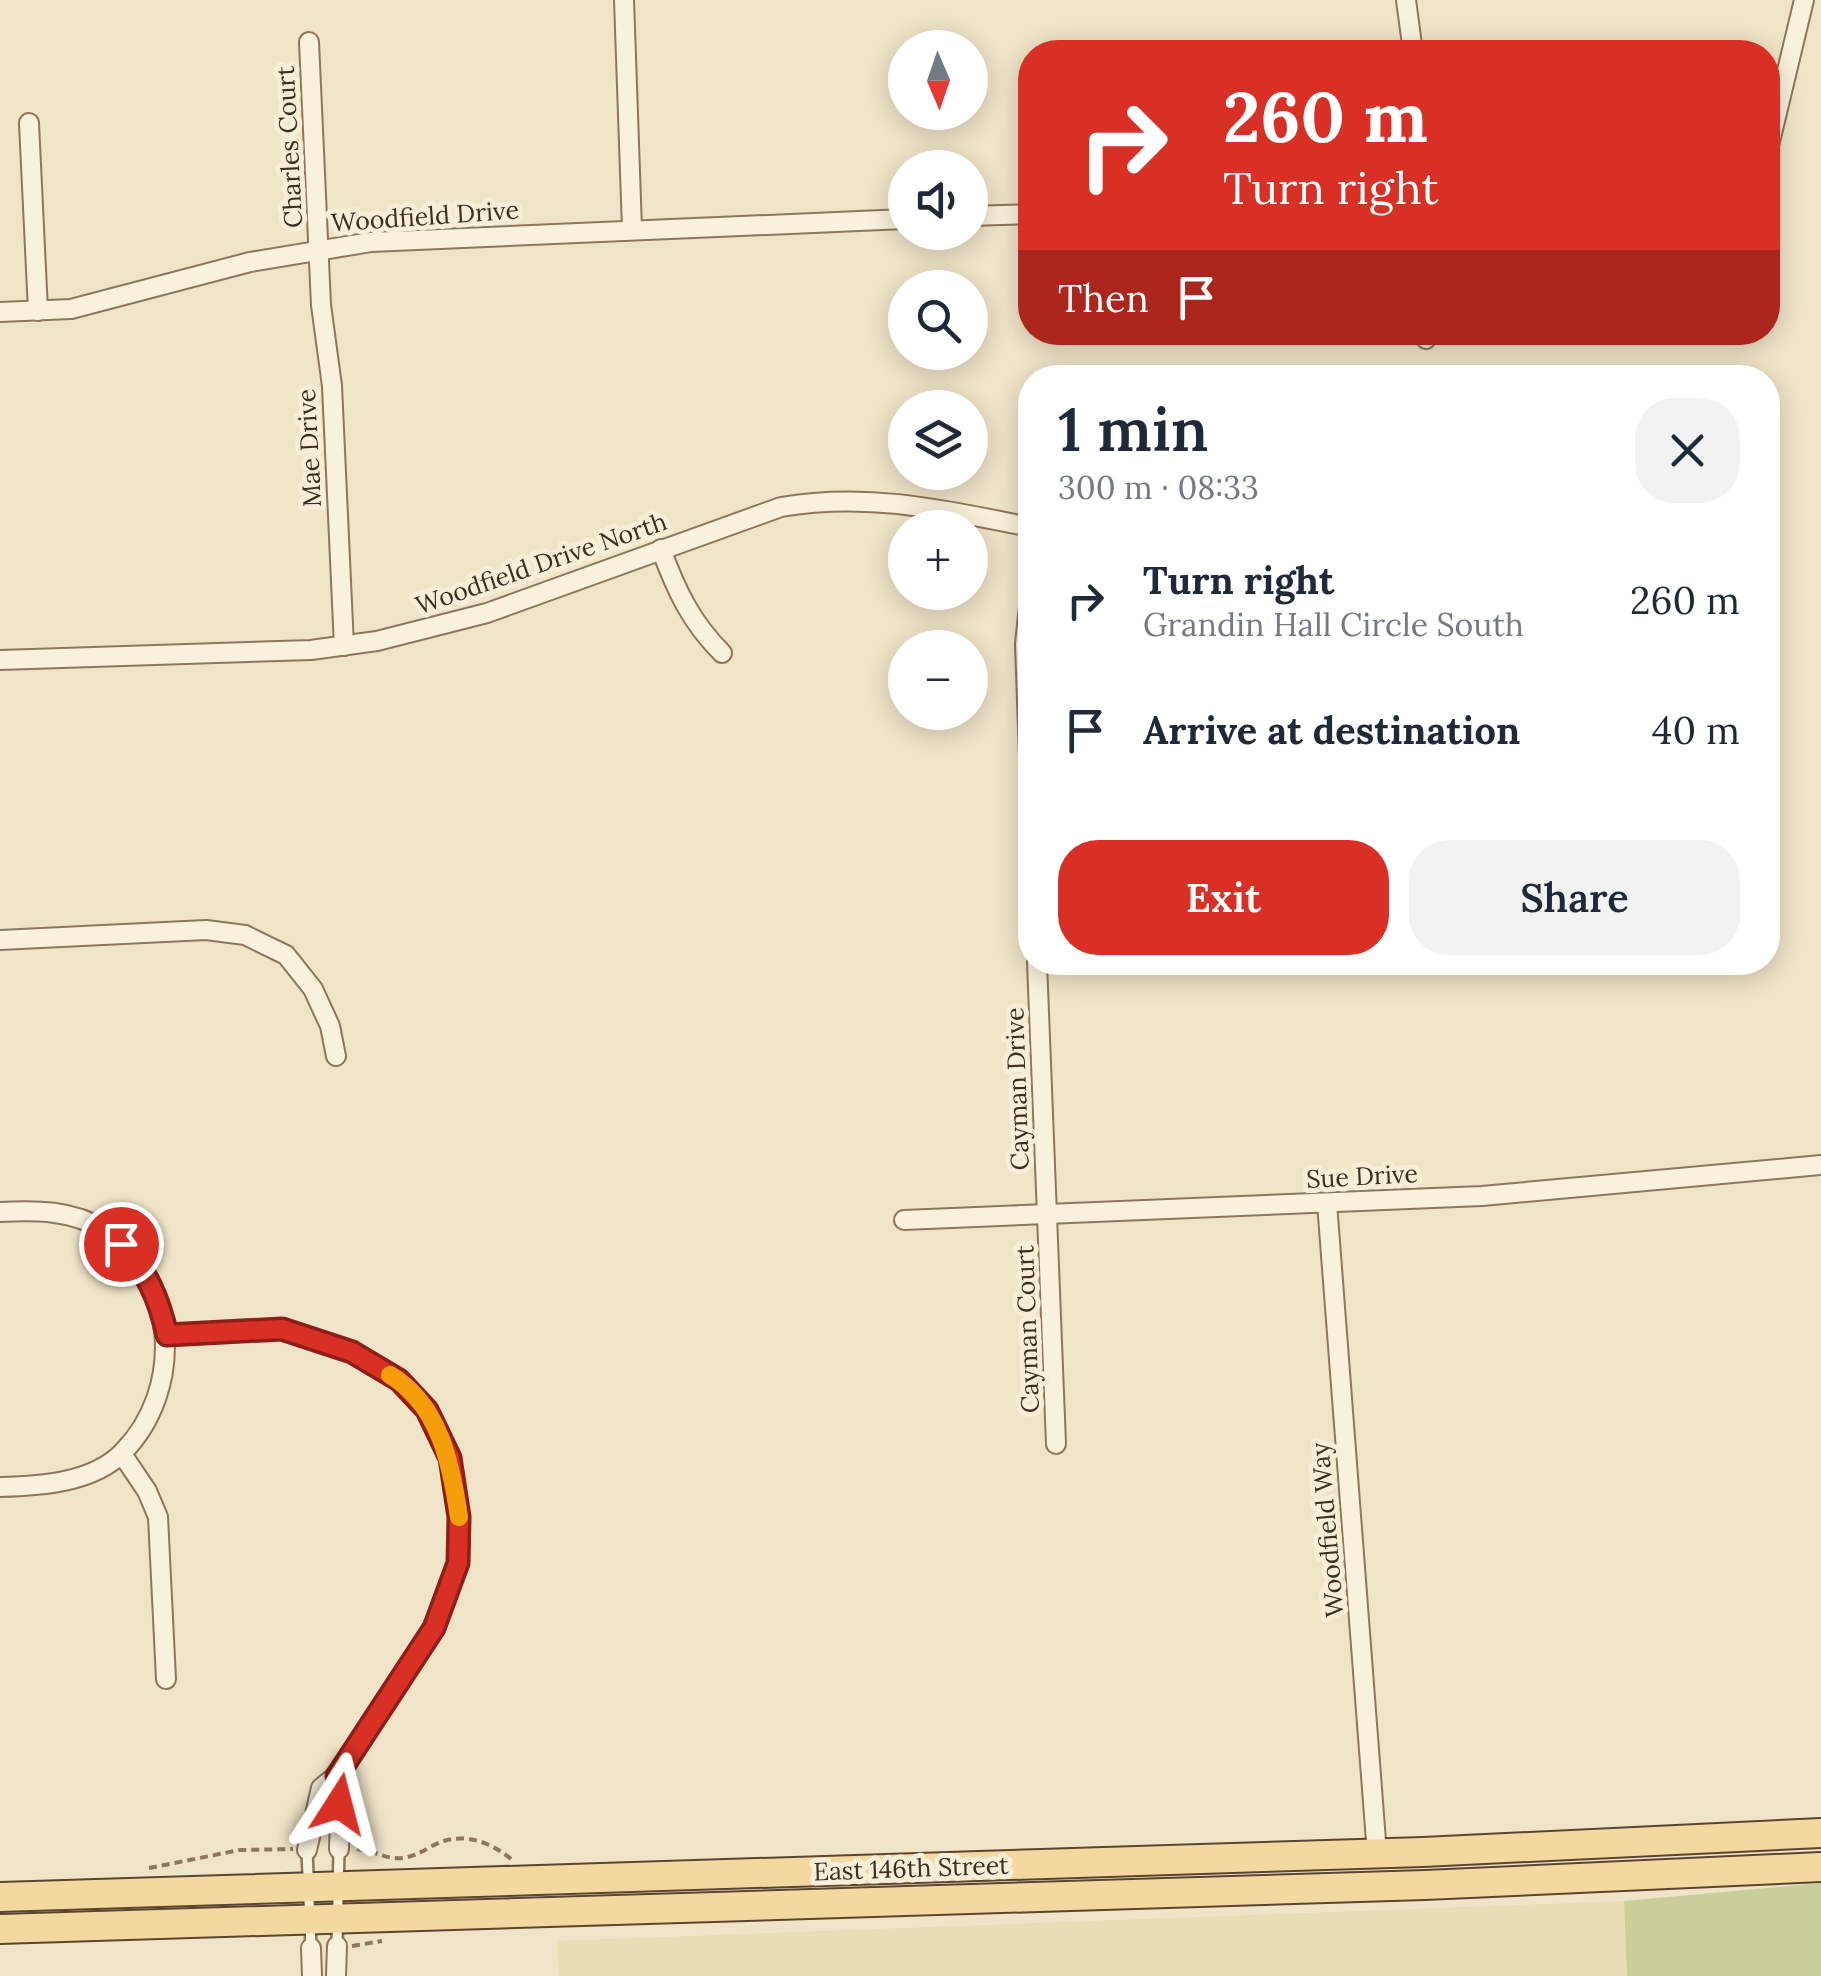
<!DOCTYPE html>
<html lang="en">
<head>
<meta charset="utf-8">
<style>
	:root { --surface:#fff; --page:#f2f2f3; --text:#1f2937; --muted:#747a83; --accent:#d93025 }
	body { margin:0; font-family:Lora,serif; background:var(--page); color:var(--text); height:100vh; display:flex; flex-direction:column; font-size:38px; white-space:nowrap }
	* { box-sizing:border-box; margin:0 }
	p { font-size:32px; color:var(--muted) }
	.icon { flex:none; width:55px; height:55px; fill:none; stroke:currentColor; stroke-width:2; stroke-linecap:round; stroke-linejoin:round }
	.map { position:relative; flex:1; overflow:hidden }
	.sheet { position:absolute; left:1018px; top:365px; width:762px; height:610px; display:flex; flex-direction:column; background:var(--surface); border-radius:40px; box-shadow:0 5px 25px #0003 }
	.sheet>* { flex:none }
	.top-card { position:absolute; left:1018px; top:40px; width:762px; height:305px; border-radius:40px; box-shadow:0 5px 25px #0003; background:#d93025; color:#fff; overflow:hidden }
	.needle { width:65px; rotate:178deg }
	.controls { position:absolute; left:888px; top:30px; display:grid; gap:20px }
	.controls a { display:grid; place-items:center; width:100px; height:100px; border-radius:50%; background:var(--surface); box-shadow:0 5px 25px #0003; font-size:50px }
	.pin { position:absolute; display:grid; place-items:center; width:85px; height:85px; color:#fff; margin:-42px; border:5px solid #fff; border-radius:50%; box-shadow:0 2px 10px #0007 }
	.me { position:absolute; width:110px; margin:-55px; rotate:9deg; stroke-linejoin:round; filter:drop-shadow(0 0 8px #0008) }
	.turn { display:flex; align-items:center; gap:35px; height:210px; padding:0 40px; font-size:45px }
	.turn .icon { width:130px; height:130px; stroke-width:2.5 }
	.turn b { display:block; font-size:70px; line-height:85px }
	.then { display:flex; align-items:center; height:95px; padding:0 40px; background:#0003; gap:20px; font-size:38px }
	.round { display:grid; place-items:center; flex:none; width:105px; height:105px; border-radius:40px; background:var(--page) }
	.overview { display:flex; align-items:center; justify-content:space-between; height:170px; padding:0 40px }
	h1 { font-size:60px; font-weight:600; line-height:75px }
	.primary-button { display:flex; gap:20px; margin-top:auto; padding:20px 40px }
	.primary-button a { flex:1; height:115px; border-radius:40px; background:var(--accent); color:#fff; font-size:40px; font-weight:600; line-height:115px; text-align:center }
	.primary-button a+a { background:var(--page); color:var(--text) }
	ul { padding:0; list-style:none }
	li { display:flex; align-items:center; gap:30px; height:130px; padding:0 40px }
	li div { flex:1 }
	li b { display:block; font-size:38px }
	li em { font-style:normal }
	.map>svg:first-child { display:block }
</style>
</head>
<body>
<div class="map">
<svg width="1821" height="1976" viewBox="0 0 1821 1976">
	<rect width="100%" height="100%" fill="#f0e4c8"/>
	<!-- farmland -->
	<polygon fill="#e6deb5" points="1624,1901 1627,1976 559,1976 557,1941"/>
	<!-- green -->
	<polygon fill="#c9cf9b" points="1821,1883 1821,1976 1627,1976 1624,1901"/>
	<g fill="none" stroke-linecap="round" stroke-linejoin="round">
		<!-- service casing -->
		<g stroke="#8d765c" stroke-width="14">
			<g id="service">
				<polyline points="307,1850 311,1948"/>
				<polyline points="337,1946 339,1849"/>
			</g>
		</g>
		<!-- minor casing -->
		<g stroke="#8d765c" stroke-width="22">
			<g id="minor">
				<polyline points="624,0 632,229"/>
				<polyline points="1406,0 1413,52"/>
				<polyline points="309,42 321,305 332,386 344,646"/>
				<polyline points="29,123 38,311"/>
				<polyline points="1768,150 1804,0"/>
				<polyline points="970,216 1030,214"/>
				<polyline points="0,312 71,309 250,262 371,242 905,219"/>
				<polyline points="1426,332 1426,339"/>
				<path d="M661,549c15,41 30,73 61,104"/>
				<polyline points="1030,596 1025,644 1030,785"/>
				<path d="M0,660l311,-10 66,-9 110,-28 294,-106c87,-15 164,3 249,20"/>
				<polyline points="0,940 206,930 245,935 286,955 313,989 330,1026 336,1056"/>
				<polyline points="1037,962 1056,1444"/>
				<polyline points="1327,1203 1377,1854"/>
				<path d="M0,1212c35,-2 73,-2 104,18 75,49 80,160 19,222 -30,31 -83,34 -123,35"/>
				<polyline points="904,1220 1482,1196 1821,1165"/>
				<polyline points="167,1335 282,1329 352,1352 399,1381 427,1410 450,1458 459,1517 459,1563 433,1628 337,1775"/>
				<polyline points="122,1454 147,1491 158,1517 166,1679"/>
				<polyline points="307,1850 321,1788 337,1775 341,1791 339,1849"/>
				<polyline points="311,1948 312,1976"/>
				<polyline points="336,1976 337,1946"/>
			</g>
		</g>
		<!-- primary casing -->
		<g stroke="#5b4430" stroke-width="32">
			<g id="primary">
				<polyline points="0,1897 1423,1852 1821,1833"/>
				<polyline points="0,1929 1425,1885 1821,1867"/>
			</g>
		</g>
		<!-- path -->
		<g stroke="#8d765c" stroke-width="4" stroke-dasharray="8 5" stroke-linecap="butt">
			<path d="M357,1849c17,1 29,11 46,9 11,-2 19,-6 29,-12 28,-15 56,-6 79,13"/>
			<polyline points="149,1868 240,1850 293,1849"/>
			<polyline points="352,1946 382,1941"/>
		</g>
		<!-- service -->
		<use href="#service" stroke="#faf1dc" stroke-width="9"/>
		<!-- minor -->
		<use href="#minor" stroke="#faf1dc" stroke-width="18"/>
		<!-- primary -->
		<use href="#primary" stroke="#f3d9a0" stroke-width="28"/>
	</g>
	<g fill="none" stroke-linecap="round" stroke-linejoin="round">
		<!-- route casing -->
		<g stroke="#8d1f18" stroke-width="25">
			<path id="route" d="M121,1244c26,27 38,55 46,91l115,-6 70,23 47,28 28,30 23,48 9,59 -1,46 -24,65 -97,148 4,16 -2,12"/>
		</g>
		<!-- route -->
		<use href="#route" stroke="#d93025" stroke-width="18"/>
		<!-- slow -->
		<path stroke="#f59e0b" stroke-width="18" d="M390,1375c50,30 61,89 69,142"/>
	</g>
	<g text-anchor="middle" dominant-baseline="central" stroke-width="10" stroke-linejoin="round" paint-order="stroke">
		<!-- street labels -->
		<g font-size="25" fill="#3d2e20" stroke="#f7eed8">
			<text transform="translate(289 147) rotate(-93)">Charles Court</text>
			<text transform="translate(425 216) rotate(-4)">Woodfield Drive</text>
			<text transform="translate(309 448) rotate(-93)">Mae Drive</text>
			<text transform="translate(541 563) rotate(-19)">Woodfield Drive North</text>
			<text transform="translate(1017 1089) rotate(-92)">Cayman Drive</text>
			<text transform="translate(1362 1176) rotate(-3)">Sue Drive</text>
			<text transform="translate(1027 1329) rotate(-92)">Cayman Court</text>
			<text transform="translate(1327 1530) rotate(-95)">Woodfield Way</text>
			<text transform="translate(911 1868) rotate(-2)">East 146th Street</text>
		</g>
	</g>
</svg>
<div class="controls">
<a><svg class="needle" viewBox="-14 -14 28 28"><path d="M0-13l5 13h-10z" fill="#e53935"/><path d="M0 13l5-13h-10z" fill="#747a83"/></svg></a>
<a><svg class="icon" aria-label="sound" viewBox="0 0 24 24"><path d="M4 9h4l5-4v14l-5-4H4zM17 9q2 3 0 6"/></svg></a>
<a><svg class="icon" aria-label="search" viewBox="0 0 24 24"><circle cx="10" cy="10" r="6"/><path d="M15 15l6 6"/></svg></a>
<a><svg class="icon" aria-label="layers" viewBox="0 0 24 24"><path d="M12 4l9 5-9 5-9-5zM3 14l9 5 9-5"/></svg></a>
<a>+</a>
<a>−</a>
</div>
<div class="pin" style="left:121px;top:1244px;background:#d93025"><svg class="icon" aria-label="arrive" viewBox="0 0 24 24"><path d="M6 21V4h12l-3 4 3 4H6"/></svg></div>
<svg class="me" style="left:339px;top:1804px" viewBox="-20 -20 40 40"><path d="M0-17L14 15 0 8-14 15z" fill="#d93025" stroke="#fff" stroke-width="4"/></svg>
<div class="top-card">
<div class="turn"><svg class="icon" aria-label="right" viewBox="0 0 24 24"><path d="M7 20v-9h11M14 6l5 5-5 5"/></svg><div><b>260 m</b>Turn right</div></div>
<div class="then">Then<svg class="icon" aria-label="arrive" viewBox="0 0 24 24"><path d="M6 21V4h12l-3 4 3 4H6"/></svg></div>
</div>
<section class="sheet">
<div class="overview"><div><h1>1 min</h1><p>300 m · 08:33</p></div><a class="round"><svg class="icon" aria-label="close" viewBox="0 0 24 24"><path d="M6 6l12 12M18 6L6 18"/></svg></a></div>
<ul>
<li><svg class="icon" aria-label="right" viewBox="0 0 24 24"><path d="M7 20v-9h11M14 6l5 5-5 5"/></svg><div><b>Turn right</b><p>Grandin Hall Circle South</p></div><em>260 m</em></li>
<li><svg class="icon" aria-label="arrive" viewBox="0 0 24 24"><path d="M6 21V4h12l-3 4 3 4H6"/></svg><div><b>Arrive at destination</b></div><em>40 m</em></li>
</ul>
<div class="primary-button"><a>Exit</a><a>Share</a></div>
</section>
</div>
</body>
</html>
